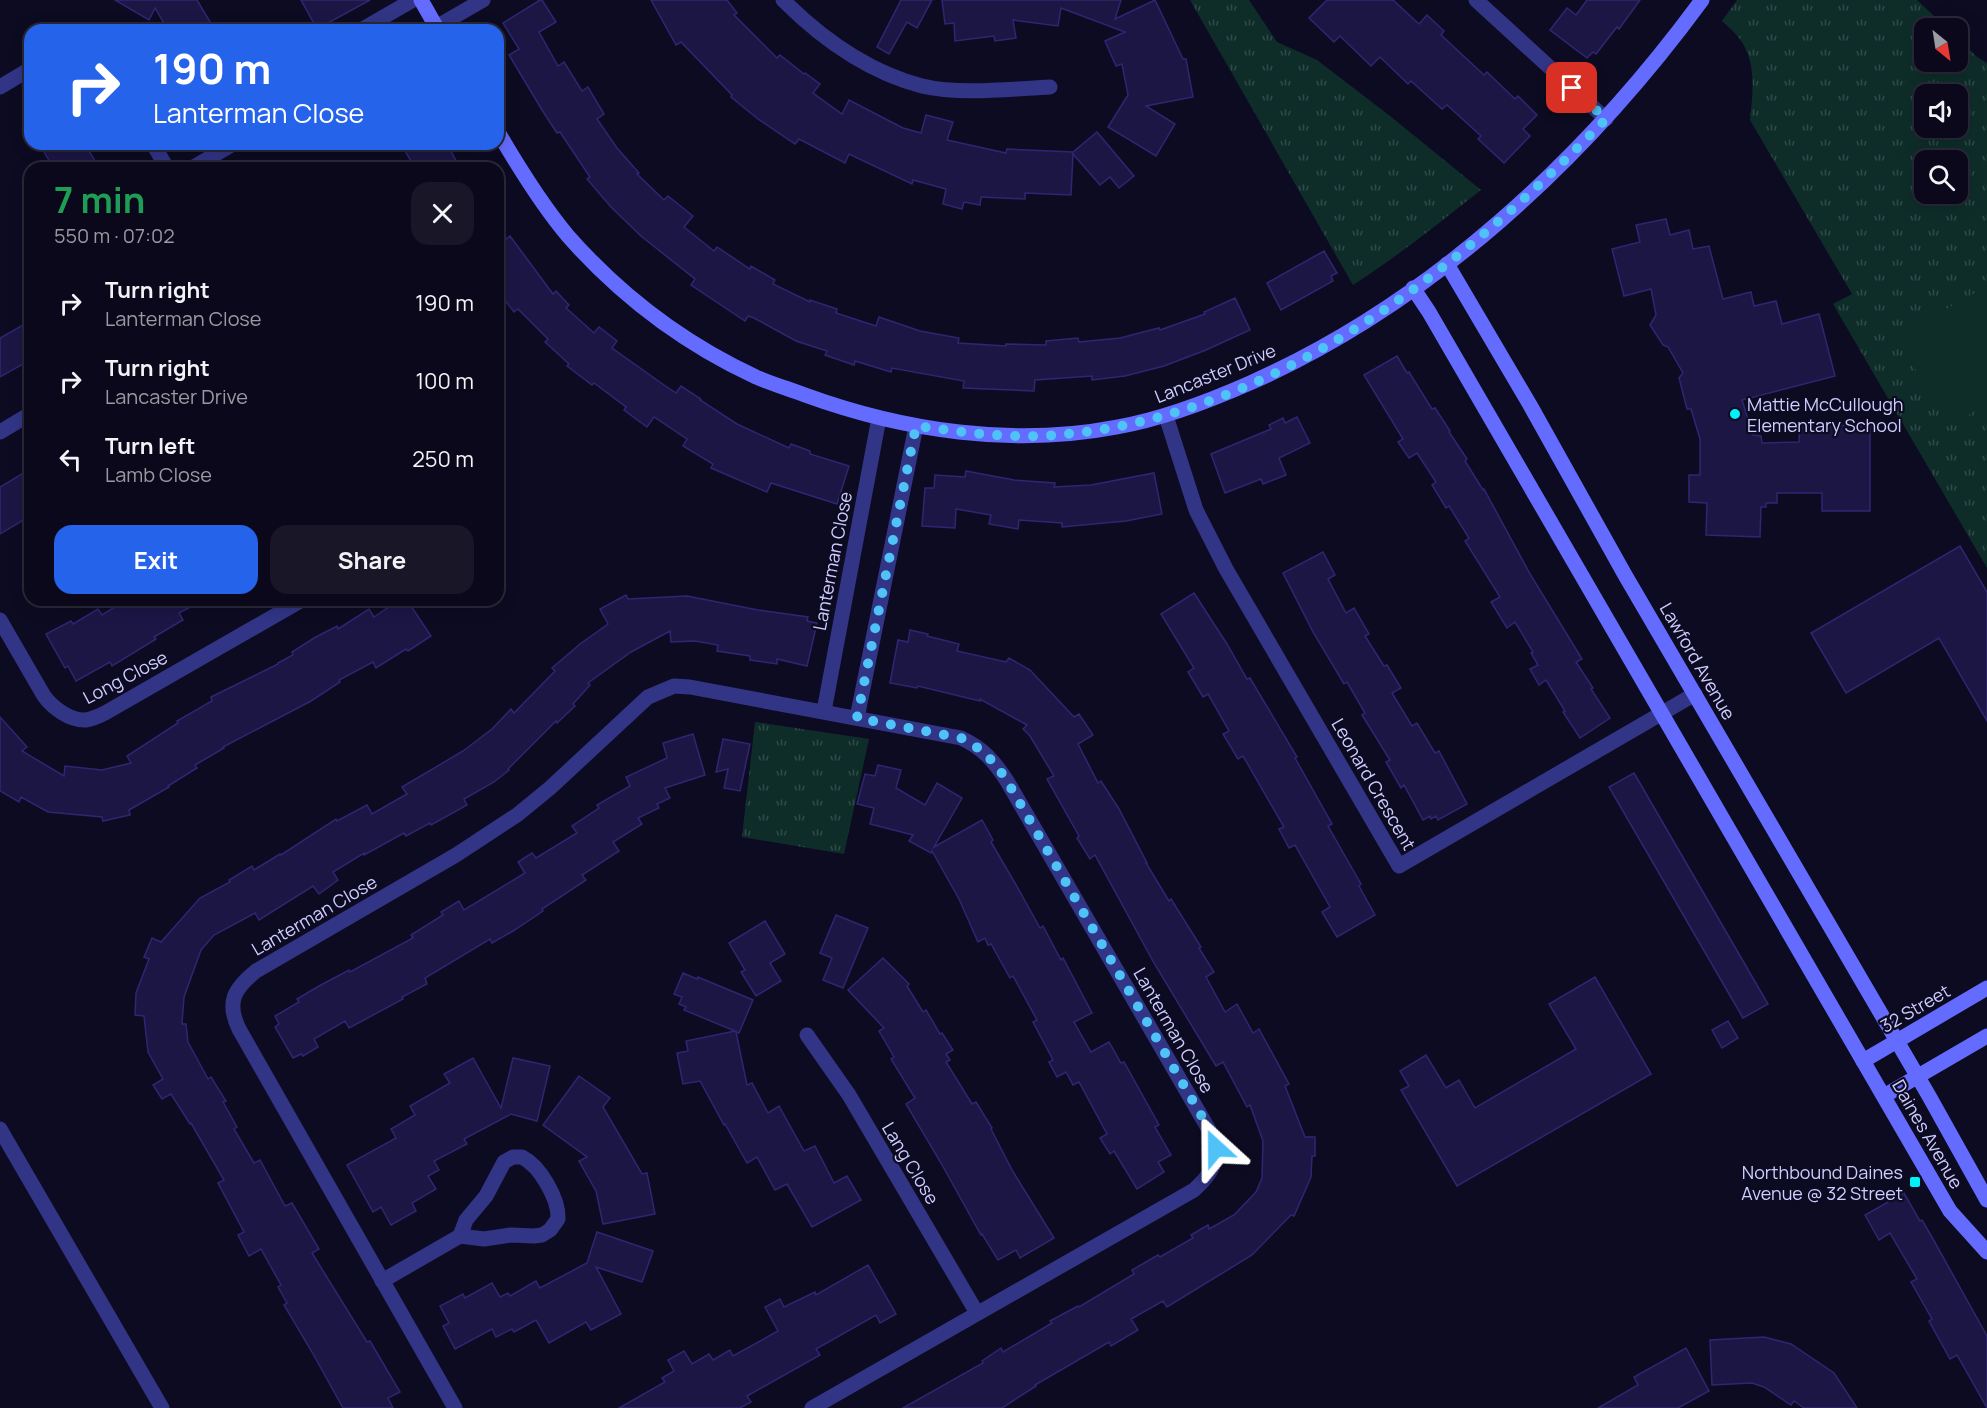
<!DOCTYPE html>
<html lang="en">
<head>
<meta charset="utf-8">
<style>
	:root { --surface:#0a081a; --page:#181627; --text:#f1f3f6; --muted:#999aa2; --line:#2a2939; --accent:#2563eb }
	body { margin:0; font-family:Manrope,sans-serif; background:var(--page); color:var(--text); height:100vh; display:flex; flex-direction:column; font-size:22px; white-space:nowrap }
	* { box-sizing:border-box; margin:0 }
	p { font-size:20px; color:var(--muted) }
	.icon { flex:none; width:33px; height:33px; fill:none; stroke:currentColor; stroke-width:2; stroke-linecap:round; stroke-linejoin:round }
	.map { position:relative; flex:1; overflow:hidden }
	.details { position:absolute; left:24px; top:162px; width:480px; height:444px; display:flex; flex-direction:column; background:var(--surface); border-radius:18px; box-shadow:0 3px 15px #0003,0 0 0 2px var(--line) }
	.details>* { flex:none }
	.banner { position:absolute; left:24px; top:24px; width:480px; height:126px; border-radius:18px; box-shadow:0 3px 15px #0003,0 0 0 2px var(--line); background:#2563eb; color:#fff; overflow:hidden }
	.needle { width:39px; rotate:150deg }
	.fabs { position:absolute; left:1914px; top:18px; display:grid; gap:12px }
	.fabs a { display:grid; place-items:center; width:54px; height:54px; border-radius:12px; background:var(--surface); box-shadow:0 3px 15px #0003,0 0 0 2px var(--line); font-size:30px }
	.pin { position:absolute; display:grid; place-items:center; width:51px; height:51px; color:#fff; margin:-26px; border-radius:12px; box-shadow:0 3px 9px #0006 }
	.me { position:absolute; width:66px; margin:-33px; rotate:336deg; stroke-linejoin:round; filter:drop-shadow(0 0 4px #0008) }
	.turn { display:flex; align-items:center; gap:21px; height:126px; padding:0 30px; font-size:27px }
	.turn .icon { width:78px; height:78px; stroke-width:2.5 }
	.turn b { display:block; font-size:42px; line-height:51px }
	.round { display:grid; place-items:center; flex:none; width:63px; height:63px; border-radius:18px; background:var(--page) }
	.overview { display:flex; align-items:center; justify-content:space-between; height:102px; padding:0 30px }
	h1 { font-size:36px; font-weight:700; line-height:45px; color:#1e9e55 }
	.action { display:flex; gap:12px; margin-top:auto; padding:12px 30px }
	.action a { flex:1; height:69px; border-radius:18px; background:var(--accent); color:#fff; font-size:24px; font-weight:700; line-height:69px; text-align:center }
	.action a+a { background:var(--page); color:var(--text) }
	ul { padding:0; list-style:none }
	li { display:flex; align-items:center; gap:18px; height:78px; padding:0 30px }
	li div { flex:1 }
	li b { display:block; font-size:22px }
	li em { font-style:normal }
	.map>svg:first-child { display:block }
</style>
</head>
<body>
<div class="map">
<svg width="1987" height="1408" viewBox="0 0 1987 1408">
	<defs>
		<pattern id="grass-tufts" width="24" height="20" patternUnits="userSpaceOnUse" patternTransform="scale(1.5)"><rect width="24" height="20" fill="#0e2d29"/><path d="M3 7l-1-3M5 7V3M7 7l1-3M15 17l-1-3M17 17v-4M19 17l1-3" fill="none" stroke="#304a49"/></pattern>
	</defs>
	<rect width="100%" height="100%" fill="#0d0b22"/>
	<!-- grass -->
	<g fill="url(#grass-tufts)" fill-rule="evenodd">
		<path d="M1190,0h59l28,42 40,18 73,56 91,74c-42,33 -83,66 -128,95z"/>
		<path d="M1737,0h180l30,28h-23v34h34v-24l19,19 10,6v505l-154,-264 19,-10 -102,-174c3,-28 7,-59 -11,-82 -5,-7 -12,-12 -17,-17zM1924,94h34v34h-34zM1924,160h34v34h-34z"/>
		<polygon points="755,722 869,739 844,854 742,837"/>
	</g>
	<!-- pitch -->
	<polygon fill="#0e2d29" points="1987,286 1987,404 1948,427 1897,337"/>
	<!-- building -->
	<g fill="#1c1645" stroke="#2f2673" stroke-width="1.5">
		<polygon points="115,0 197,0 215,30 168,30 155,8 149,20"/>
		<polygon points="301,0 370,0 317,29"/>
		<polygon points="540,0 542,0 556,22 539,32 558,66 564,62 582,91 588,87 604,114 597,119 617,148 639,173 637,174 664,200 668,196 693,216 684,227 714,251 717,247 750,269 751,266 775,280 773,284 810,302 810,300 837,309 836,313 876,326 879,317 920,331 959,338 958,343 1006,346 1006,344 1046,345 1046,341 1078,338 1079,342 1120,338 1159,328 1160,330 1205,314 1204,312 1235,298 1250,330 1206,350 1164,366 1125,376 1092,380 1092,376 1035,380 1034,391 963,388 964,381 892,368 891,372 855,361 854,365 825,355 827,351 796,341 754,318 748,316 745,321 691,285 695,279 641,236 611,207 587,179 590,177 560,132 557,133 542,110 509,55 519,49 503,23"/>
		<polygon points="651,0 727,0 737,13 734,15 777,58 780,55 804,74 805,73 820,84 813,93 842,114 849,100 903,128 921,133 926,115 953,122 947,140 1006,153 1007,149 1073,152 1097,132 1134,176 1119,188 1110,177 1100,185 1073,154 1071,195 1025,193 1025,199 981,197 980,205 964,202 962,209 943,204 946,189 913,180 912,184 849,154 845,163 799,139 795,144 758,119 731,97 732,95 681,42 676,45"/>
		<polygon points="901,0 932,0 917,28 907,22 889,54 877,47"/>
		<polygon points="942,0 1121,0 1115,19 1155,0 1183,59 1186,59 1193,97 1146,106 1175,124 1156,156 1108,127 1128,95 1122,64 1116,66 1105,41 1125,32 1061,8 1058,26 1013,20 1016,38 995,41 994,36 955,41 954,23 945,24"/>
		<polygon points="1327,0 1393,0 1419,24 1427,15 1444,31 1441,35 1484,75 1487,72 1515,99 1518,96 1537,115 1523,129 1530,136 1504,163 1478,139 1481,136 1447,105 1442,109 1411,81 1408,84 1380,57 1371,66 1340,36 1334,42 1309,18"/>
		<polygon points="1587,0 1640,0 1619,29 1617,27 1596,54 1593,52 1587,58 1550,30 1567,8 1576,15"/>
		<polygon points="44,144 85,144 95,161 83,168 58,168 54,162 51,164 43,150 46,148"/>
		<polygon points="401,144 447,144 460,168 415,168"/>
		<polygon points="1666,219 1670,235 1689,230 1693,249 1709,246 1723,299 1751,292 1754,306 1776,301 1782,324 1819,314 1835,376 1742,400 1753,435 1761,436 1762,443 1799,442 1800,425 1870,426 1870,511 1822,511 1822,493 1777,493 1777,503 1766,503 1766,507 1761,507 1760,537 1706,535 1707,503 1689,502 1689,475 1700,475 1700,439 1691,409 1687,409 1679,378 1683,373 1668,347 1663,345 1650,325 1656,315 1651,289 1624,296 1612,249 1640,242 1636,225"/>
		<polygon points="510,236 553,294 556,291 569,305 566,308 594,333 599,327 617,341 612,348 664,385 676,393 681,386 701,399 700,400 737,424 789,448 791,444 810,451 810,454 849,466 837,504 771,483 767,492 711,468 713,464 683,446 687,439 654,417 647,427 624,410 626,407 594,383 592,385 567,366 569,364 545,342 548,339 518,309 514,312 498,291 498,245"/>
		<polygon points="1324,251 1337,273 1331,276 1333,281 1281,310 1267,283"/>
		<polygon points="30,321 30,360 0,377 0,338"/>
		<polygon points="1397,356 1407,373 1409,372 1432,409 1435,408 1450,431 1449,432 1467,459 1465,461 1483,490 1484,489 1530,574 1582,659 1576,662 1593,688 1591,689 1610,718 1580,738 1563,712 1565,711 1546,680 1539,685 1530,669 1538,665 1531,653 1533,652 1515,622 1507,628 1491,602 1500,597 1465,541 1469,538 1449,506 1446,508 1432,485 1436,482 1417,453 1409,458 1398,442 1403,439 1364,375"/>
		<polygon points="1297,417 1310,443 1279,458 1286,475 1263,484 1261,479 1225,493 1211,454 1271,429 1269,425 1283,418 1285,423"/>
		<polygon points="30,469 30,516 0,534 0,487"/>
		<polygon points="966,471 1014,480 1055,483 1054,487 1091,485 1154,473 1162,514 1126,521 1062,527 1062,523 1019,520 1018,529 989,524 991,515 956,509 955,528 922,526 925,488 934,488 935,475 965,477"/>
		<polygon points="1960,546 1987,592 1987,721 1939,638 1846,693 1811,633"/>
		<polygon points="1323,552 1335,575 1328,579 1346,613 1354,608 1369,634 1365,636 1384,666 1387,665 1401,688 1392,693 1412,726 1417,723 1435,753 1439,751 1467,804 1438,820 1436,816 1431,819 1430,816 1423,820 1404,785 1401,788 1386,762 1390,760 1362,715 1365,713 1347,682 1344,684 1313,632 1283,573"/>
		<polygon points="1194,593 1227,644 1247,679 1250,678 1297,757 1295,758 1332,824 1328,826 1361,884 1359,886 1375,915 1337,937 1322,912 1330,907 1295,845 1289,848 1279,829 1284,827 1243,756 1238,759 1223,734 1229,731 1208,694 1203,697 1188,672 1194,668 1161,614"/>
		<polygon points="626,595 628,599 687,596 758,610 808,617 807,621 817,623 807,666 777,659 777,664 750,660 750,656 717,651 718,645 695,641 671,642 670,631 631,652 588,683 590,685 573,704 575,706 557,723 556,721 508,769 509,770 494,782 464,799 467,805 431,825 430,823 406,836 404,833 364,855 364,853 333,872 338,880 319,894 313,886 259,920 255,913 214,935 201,950 184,997 182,1024 186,1024 188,1042 208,1079 211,1077 226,1101 223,1102 237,1127 234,1129 254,1163 260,1160 285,1206 292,1203 319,1249 312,1253 367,1342 370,1341 400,1392 388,1398 393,1408 343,1408 312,1352 284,1305 287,1303 278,1287 281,1285 261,1249 249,1256 238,1235 244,1232 218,1183 224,1180 191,1123 190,1124 171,1094 162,1099 153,1085 163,1079 148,1052 144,1016 135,1015 136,993 149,959 144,957 152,938 161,942 200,898 230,882 229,880 252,866 254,870 280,854 281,855 336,819 337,821 367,805 372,814 407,794 402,787 463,751 492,729 511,709 514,713 555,671 552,668 580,644 608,624 600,609"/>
		<polygon points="126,600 203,600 179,613 183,620 154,637 156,639 112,666 110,662 76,681 68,666 65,668 46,634 71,621 73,624 98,609 102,615"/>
		<polygon points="399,600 407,600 431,636 408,651 406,649 376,668 373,662 339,680 340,682 311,701 223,747 224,748 195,765 197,768 168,786 169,787 129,810 130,815 103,821 102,817 48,812 21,797 19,802 0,791 0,717 27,747 22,751 64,776 65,766 102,770 131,763 127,756 178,723 177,721 212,701 211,697 278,664 278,663 293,655 292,652 314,638 337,626 338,629 369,609 374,617"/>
		<polygon points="910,630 928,634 927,636 959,644 957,651 1006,662 1009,658 1030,670 1074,717 1079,714 1093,735 1078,744 1098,783 1101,781 1119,809 1147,863 1146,863 1169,901 1171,899 1201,947 1199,948 1214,972 1206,977 1225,1012 1237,1004 1253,1033 1259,1029 1289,1084 1285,1086 1305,1137 1315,1137 1315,1156 1312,1156 1311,1177 1294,1216 1291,1215 1252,1255 1167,1307 1163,1301 1131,1319 1138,1330 1111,1346 1109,1342 1035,1385 1036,1386 1002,1408 903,1408 983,1363 982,1361 1001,1348 1003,1352 1052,1323 1050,1321 1078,1306 1079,1307 1134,1274 1132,1270 1158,1255 1160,1257 1193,1238 1191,1235 1208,1225 1209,1229 1234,1215 1256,1192 1262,1178 1263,1141 1250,1105 1247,1107 1223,1062 1216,1066 1154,963 1095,855 1090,859 1077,838 1079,836 1047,779 1054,776 1030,736 1023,729 1027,725 980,699 980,701 918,686 917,688 890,683 898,640 908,642"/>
		<polygon points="693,734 705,775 665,788 670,798 657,804 659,808 638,818 642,824 613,842 619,851 582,875 586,880 542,909 543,911 513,931 492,943 490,939 425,978 427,984 402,997 403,999 349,1028 345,1021 314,1039 318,1047 303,1056 301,1054 293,1058 275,1027 279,1024 275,1016 299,1002 297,999 319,986 349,970 350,972 413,938 411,935 443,915 441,912 459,901 464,910 525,873 518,862 532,853 536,858 577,833 572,826 599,808 597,805 630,786 626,777 667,758 663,743"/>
		<polygon points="723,739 750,744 740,791 724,788 728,769 716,772"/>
		<polygon points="878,765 901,770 896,788 925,805 937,783 962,798 934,847 982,820 993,840 991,842 1019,890 1040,928 1043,926 1061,960 1063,958 1092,1013 1074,1022 1091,1052 1109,1042 1121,1063 1124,1062 1159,1125 1155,1127 1171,1155 1158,1162 1164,1172 1137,1189 1114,1151 1110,1154 1100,1138 1107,1134 1079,1082 1073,1085 1066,1072 1057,1077 1049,1062 1053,1060 1033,1022 1037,1020 1013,976 1010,978 991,944 988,945 985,938 978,942 959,899 932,851 931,853 909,841 913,835 870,824 874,808 857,804 865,774 875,776"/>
		<polygon points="1634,773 1768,1004 1743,1018 1609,787"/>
		<polygon points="836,915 868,928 843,988 823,980 832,958 820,953"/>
		<polygon points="765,921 785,954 770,963 781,981 756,996 741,972 745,970 729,943"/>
		<polygon points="883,958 909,984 907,986 923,1012 926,1010 940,1034 942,1033 953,1050 946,1054 950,1060 946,1062 972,1104 976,1102 992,1128 991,1129 1012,1170 1054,1238 1020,1258 1016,1250 998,1260 982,1234 981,1235 941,1163 906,1104 915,1098 891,1059 894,1057 879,1031 884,1028 848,990"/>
		<polygon points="683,973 697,979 698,977 753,1000 739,1033 736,1032 747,1085 752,1083 768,1113 779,1106 804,1151 815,1146 834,1183 847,1176 861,1200 812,1227 787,1184 775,1190 757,1157 747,1163 725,1124 724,1125 700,1081 683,1084 677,1053 688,1051 686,1041 735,1031 684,1010 686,1007 679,1004 682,997 674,994"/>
		<polygon points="1595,977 1651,1074 1457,1186 1401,1090 1409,1086 1400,1071 1426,1055 1446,1088 1459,1080 1475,1108 1576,1049 1549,1004"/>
		<polygon points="1728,1021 1738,1038 1722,1048 1712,1030"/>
		<polygon points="473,1058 501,1108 513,1058 550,1066 537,1121 511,1114 464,1139 467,1144 434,1161 439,1170 428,1176 436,1189 412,1203 416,1211 391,1225 381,1207 373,1212 347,1165 396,1138 391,1129 415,1115 410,1106 450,1083 444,1074"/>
		<polygon points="579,1076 610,1098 603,1107 642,1174 647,1173 655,1214 603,1224 596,1191 579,1161 587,1157 543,1125"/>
		<polygon points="1904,1193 1920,1221 1922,1220 1933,1239 1987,1336 1987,1408 1957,1355 1950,1359 1929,1321 1932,1319 1911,1282 1917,1279 1890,1233 1879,1240 1865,1215"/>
		<polygon points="597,1232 653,1251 642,1282 596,1267 621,1314 591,1330 586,1322 549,1343 536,1320 514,1332 512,1329 496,1337 492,1329 455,1349 443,1326 449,1323 440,1306 463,1294 465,1298 492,1283 500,1297 508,1293 510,1296 536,1281 540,1288 587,1263"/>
		<polygon points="868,1265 896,1314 880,1323 876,1315 816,1349 820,1355 747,1396 751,1402 740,1408 619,1408 665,1382 662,1378 674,1371 668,1360 684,1351 692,1364 709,1354 713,1360 730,1350 733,1356 778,1331 765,1307 780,1299 784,1307 815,1292 816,1295"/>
		<polygon points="1764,1337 1791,1344 1834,1373 1857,1408 1804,1408 1794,1401 1791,1405 1764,1387 1752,1383 1712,1385 1710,1340"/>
		<polygon points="1686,1348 1709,1391 1678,1408 1598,1408 1638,1385 1634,1377"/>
	</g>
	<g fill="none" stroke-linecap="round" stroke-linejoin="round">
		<!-- street -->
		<g stroke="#323586" stroke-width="15">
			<path d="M783,0c38,38 85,72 139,86 37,9 89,3 128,1"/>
			<polyline points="1476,0 1606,119"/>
			<polyline points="361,30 413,0"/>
			<polyline points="431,30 483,0"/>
			<polyline points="0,87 30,69"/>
			<polyline points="153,144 167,168"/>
			<polyline points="192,168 233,144"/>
			<polyline points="1166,416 1196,510 1226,569 1399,866 1695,694"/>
			<polyline points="0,432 30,414"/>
			<path d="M0,620l44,76c9,12 26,25 42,24 7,-1 13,-4 19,-7l197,-113"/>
			<polyline points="824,711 879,418"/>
			<polyline points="857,718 916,426"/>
			<polyline points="807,1035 849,1095 977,1313"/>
			<polyline points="0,1129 162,1408"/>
			<path d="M382,1281l78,-45 24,3 27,-4 23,1 8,-1 8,-5 8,-11c1,-20 -18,-53 -36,-62h-9l-9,5 -18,34 -20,24 -6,16"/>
			<path d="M455,1408l-216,-379c-13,-27 -5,-40 17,-58l200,-116 61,-40 33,-27 98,-91 26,-11 16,1 271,51c22,10 33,23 46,43l205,354c7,26 2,37 -18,55l-382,218"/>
		</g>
		<!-- secondary -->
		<g stroke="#646cff" stroke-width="15">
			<polyline points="421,0 438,30"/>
			<path d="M498,132c21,36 43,72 70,104 52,59 117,108 188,141 16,7 33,12 49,18 99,36 208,52 312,32 46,-8 90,-25 133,-44 181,-80 336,-225 452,-383"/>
			<polyline points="1447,264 1530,405 1625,575 1929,1096 1987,1200"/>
			<polyline points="1413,288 1429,312 1950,1211 1987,1252"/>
			<polyline points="1863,1061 1987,988"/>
			<polyline points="1884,1096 1987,1036"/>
		</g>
	</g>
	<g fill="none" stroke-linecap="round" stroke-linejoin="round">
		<!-- route -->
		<path stroke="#4fc3f7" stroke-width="10" stroke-dasharray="0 18" d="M1216,1148l-4,-13 -11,-20 -194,-334c-13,-20 -25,-33 -46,-43l-104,-20 59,-292c47,6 93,13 140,9 218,-17 403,-165 550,-316l-34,-31"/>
	</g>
	<!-- markers -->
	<g fill="#00f2f8" stroke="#0d0b22" stroke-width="2">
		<circle cx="1735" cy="414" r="6"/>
		<rect x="1909" y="1176" width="12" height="12" rx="3"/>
	</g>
	<g text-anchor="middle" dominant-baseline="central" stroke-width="4.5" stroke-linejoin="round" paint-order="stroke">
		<!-- street labels -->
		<g font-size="18" fill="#cfcdff" stroke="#0d0b22">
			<text transform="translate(1215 373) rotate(-22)">Lancaster Drive</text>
			<text transform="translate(832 561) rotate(-79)">Lanterman Close</text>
			<text transform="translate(1698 661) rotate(60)">Lawford Avenue</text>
			<text transform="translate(125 677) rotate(-28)">Long Close</text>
			<text transform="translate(1374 784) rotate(60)">Leonard Crescent</text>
			<text transform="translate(314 915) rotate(-30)">Lanterman Close</text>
			<text transform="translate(1915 1008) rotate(-30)">32 Street</text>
			<text transform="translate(1174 1030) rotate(60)">Lanterman Close</text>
			<text transform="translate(1928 1134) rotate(60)">Daines Avenue</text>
			<text transform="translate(911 1163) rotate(59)">Lang Close</text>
		</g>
		<!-- poi labels -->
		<g font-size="18" fill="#cfcdff" stroke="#0d0b22" text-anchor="start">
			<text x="1747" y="404">Mattie McCullough<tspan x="1747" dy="21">Elementary School</tspan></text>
			<text x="1903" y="1172" text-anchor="end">Northbound Daines<tspan x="1903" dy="21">Avenue @ 32 Street</tspan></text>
		</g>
	</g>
</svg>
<div class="fabs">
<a><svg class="needle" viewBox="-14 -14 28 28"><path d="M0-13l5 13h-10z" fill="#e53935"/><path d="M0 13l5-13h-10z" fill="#999aa2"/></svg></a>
<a><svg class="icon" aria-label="sound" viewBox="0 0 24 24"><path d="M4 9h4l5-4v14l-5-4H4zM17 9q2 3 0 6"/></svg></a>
<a><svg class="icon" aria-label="search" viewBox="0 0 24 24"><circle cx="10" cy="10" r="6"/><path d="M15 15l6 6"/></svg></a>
</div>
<div class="pin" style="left:1572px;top:88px;background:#d93025"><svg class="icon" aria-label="arrive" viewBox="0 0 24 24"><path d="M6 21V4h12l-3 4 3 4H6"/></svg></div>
<svg class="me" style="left:1216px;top:1148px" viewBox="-20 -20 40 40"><path d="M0-17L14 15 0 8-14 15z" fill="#4fc3f7" stroke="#fff" stroke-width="4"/></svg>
<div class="banner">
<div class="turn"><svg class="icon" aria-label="right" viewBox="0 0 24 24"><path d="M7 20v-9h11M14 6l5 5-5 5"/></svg><div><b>190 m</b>Lanterman Close</div></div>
</div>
<section class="details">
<div class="overview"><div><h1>7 min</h1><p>550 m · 07:02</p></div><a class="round"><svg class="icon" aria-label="close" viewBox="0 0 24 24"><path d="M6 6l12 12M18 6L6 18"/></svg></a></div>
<ul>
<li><svg class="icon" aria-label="right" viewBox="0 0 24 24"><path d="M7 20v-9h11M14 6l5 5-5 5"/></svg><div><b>Turn right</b><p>Lanterman Close</p></div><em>190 m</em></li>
<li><svg class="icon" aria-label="right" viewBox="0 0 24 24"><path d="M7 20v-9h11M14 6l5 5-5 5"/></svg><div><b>Turn right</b><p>Lancaster Drive</p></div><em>100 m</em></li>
<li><svg class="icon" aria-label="left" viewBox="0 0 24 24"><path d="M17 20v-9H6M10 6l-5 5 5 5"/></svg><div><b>Turn left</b><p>Lamb Close</p></div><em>250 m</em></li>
</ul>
<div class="action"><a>Exit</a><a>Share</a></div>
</section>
</div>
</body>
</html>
